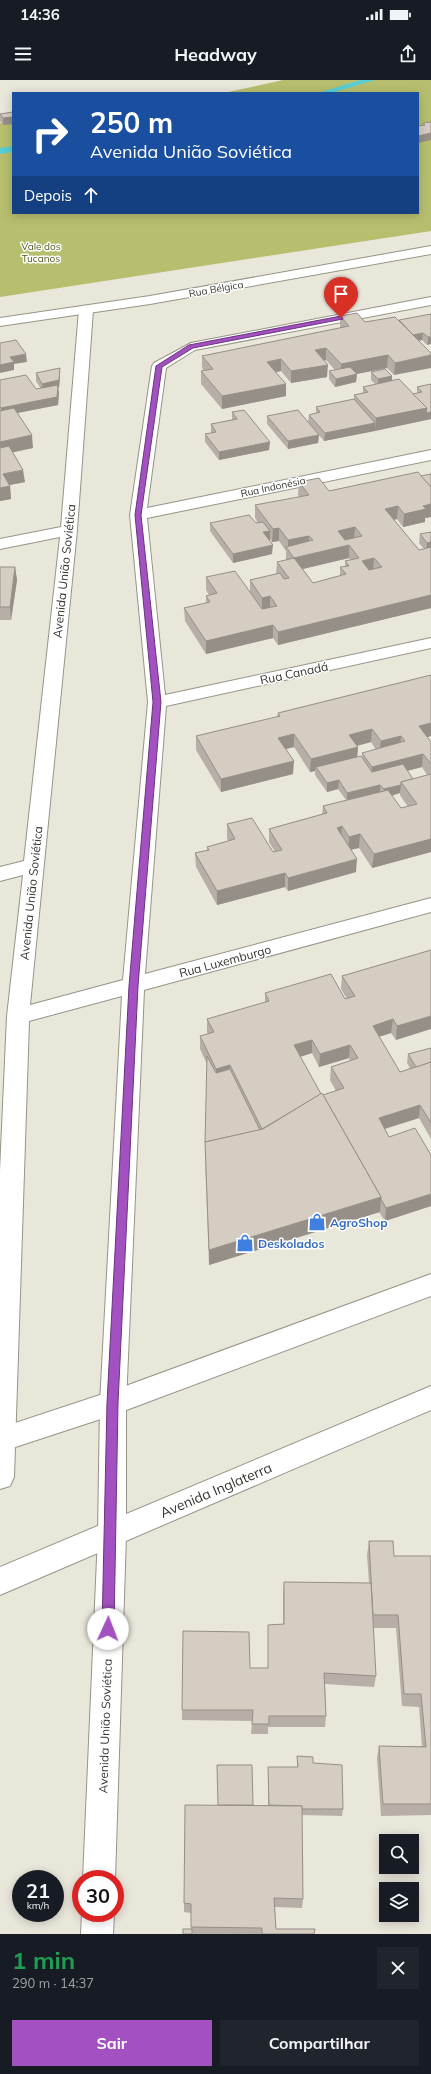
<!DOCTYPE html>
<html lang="pt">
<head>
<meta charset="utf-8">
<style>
	:root { --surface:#171b24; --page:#20242c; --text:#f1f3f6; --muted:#9ea1a6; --accent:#a351c0 }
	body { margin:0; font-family:Mulish,sans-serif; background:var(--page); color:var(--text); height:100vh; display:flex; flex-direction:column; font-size:15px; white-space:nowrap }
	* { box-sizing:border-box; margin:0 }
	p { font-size:13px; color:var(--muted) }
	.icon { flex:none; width:22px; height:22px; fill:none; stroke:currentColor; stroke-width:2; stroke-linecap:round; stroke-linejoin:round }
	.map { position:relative; height:1854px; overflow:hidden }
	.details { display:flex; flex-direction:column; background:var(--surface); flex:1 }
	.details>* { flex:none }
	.top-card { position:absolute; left:12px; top:12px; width:407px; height:122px; border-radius:0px; box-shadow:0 2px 10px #0003; background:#1a4fa0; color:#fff; overflow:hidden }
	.tools { position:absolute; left:379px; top:1754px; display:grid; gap:8px }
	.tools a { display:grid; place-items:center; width:40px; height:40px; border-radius:0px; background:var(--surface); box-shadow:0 2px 10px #0003; font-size:20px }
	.speed { position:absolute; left:12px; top:1790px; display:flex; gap:8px; font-size:20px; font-weight:700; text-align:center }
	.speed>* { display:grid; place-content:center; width:52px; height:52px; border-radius:50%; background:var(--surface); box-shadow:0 2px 10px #0003; line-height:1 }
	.speed small { font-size:10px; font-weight:400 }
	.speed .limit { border:6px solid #d22; background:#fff; color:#111 }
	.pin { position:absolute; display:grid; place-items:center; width:34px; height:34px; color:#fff; margin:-41px -17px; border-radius:50% 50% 50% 0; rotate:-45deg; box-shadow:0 0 4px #0007 }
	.pin .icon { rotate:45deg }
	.me { position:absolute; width:44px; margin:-22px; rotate:2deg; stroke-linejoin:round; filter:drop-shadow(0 0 3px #0008) }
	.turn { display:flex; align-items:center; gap:14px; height:84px; padding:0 12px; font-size:18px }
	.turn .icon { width:52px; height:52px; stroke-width:2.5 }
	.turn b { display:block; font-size:28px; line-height:34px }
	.then { display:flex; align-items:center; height:38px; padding:0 12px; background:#0003; gap:8px; font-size:15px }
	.round { display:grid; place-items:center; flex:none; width:42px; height:42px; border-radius:0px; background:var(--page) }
	.head { display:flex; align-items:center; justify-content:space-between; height:68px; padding:0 12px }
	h1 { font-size:24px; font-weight:700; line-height:30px; color:#1e9e55 }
	.primary-button { display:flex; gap:8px; margin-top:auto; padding:8px 12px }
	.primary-button a { flex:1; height:46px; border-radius:0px; background:var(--accent); color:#fff; font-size:16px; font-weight:700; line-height:46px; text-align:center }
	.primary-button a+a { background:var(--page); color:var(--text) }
	.status { display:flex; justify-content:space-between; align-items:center; height:28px; padding:0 20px; background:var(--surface); direction:ltr }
	.status svg { height:11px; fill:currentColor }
	header { display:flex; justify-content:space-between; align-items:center; height:52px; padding:0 12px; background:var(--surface); font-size:18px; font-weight:700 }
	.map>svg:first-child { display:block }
</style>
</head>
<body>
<div class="status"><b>14:36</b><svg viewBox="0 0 49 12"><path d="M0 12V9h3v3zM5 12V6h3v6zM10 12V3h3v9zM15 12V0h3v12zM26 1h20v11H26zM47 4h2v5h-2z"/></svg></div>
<header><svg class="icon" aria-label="menu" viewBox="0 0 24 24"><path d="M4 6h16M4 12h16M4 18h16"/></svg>Headway<svg class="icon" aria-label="share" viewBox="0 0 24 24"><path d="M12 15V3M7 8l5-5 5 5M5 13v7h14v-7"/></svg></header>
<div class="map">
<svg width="431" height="1854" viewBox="0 0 431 1854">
	<rect width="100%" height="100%" fill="#e9e6da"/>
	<!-- forest -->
	<polygon fill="#b7bf6e" points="283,0 431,0 431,151 0,217 0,43 13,42 13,133 418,133 418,13 224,13"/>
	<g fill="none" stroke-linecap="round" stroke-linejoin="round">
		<!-- stream -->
		<g fill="#57ced4" fill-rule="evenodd">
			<polygon points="361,0 375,0 331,13 317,13"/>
			<polygon points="13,66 13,72 0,74 0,68"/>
		</g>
		<!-- street casing -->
		<g stroke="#969488" stroke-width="2">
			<g id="street">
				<polygon points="431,217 431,225 195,270 166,288 147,428 431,370 431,380 147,438 165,615 431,558 431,568 166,626 145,894 431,818 431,832 144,910 126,1323 126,1455 115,1799 83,1799 98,1455 100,1323 122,916 29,941 14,1397 10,1406 0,1409 0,1091 7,936 23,795 0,801 0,787 24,781 60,457 0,469 0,459 61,447 79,230 81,227 91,227 93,230 77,450 30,925 123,900 148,622 130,435 152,286 154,283 191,263"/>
				<polygon points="82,1833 114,1833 113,1854 81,1854"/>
			</g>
		</g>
		<!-- secondary casing -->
		<g stroke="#969488" stroke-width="2">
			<g id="secondary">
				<polygon points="431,166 431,174 150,224 0,246 0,238 150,216"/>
				<polygon points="431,1194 431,1216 113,1335 0,1372 0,1348 112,1311"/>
				<polygon points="431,1306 431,1330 0,1515 0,1487"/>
			</g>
		</g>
		<!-- street -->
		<use href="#street" fill="#fff" fill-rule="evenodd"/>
		<!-- secondary -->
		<use href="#secondary" fill="#fff" fill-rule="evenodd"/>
	</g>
	<!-- wall -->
	<g fill="#b7afa7" fill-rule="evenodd">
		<polygon points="13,32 13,44 3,45 0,41 0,34"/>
		<polygon points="431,234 427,265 422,260 419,261 394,295 387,288 356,294 357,294 356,302 335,307 329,299 329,291 335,290 326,280 324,281 327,297 291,303 281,291 276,292 286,316 222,329 201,304 201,291 204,291 202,288 202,276 340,248 340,236 365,242 399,240"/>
		<polygon points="371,292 392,301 413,314 417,313 417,307 431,304 431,339 324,361 314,349 319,355 318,363 288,369 267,344 267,336 308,343 309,335 316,333 316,327 354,319 354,315 363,313 363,307 375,304 371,300"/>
		<polygon points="36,293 60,296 59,308 58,308 59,313 58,325 17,333 33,368 13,372 25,402 10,405 11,419 0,421 0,300 36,309 41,309 36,301"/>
		<polygon points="232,332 269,370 219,380 205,362 205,354 211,353 211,344 232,340"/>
		<path d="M431,394v43l-6,1v4l-22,5 -6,-8 -3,1 25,30 5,-1 -5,-6 1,-9 11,-2v76l-153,37 -5,-7 -67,16 -21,-33 -1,-13 22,-5v-7l3,-1 -3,-5v-13l44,14v-11l26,-6 1,-12 9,-2v-9l-7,-10 -7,1 -2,-3v1h-1l3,14 -39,9 -23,-32v-8h48l-3,-5v-13l45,-8 -2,-2 1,-13 30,9 92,-15zM349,478l1,2 -5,1v6h-5v9l-27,7 -10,-14z"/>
		<polygon points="0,487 15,487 17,500 11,540 0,540"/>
		<path d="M431,595v61l-4,1 4,5v110l-59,16 -13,-20 -8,2 5,22 -68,19 -3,-4 -68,18 -21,-38 -1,-14 12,-3v-3l21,-6 -1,-3v-14l46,28h2l-6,-10v-13l53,-15 1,-8 23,-6 -8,-11 -11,3 -12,-17v-4l-5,1 -16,-25 -8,2 7,25 -72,18 -25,-42v-14l81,-19 1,-4zM371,662l5,8 -14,3v5l-5,-1 1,-10 -1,-1zM422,687l5,8 -14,4 -6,-8zM400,713v2l8,12 -7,1 -9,-12z"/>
		<path d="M431,870l-35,90 -5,-7 -12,4 21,35 10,-4 -3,-5 1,-9 23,-6v91l-12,-21 -34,11 4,8 42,18v51l-46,15 -6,-9 -170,53 -4,-108 2,-93 -7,-15v-13l8,-2 -1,-2v-13l58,-16v-10l80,6h2l-6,-10 1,-13zM312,973l7,14 30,-9 1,3 -19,6 -1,13 6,11 -13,4 -2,-1 -21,-37z"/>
		<polygon points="369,1461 394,1476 431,1476 431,1735 381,1736 377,1678 379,1666 422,1666 419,1627 402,1626 396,1548 373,1548 376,1596 374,1607 325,1604 326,1636 325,1647 268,1647 268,1654 251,1654 252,1641 182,1640 182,1630 250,1588 268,1588 268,1545 283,1544 283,1513 284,1502 369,1503 367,1475"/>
		<polygon points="297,1676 313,1683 343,1729 342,1736 302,1735 303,1819 302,1828 275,1827 276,1849 314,1854 183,1854 191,1849 191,1833 184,1832 184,1823 253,1725 268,1725 268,1687 297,1687"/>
	</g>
	<!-- shaded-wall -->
	<g fill="#958f88">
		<polygon points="13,37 13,44 3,45 3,38"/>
		<polygon points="431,53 431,60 418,63 418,56"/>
		<polygon points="423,253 422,260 409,263 410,255"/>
		<polygon points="428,257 431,257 431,264 427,265"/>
		<polygon points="326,268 326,280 314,283 315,270"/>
		<polygon points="26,274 27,282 14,284 14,290 0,293 0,285 10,277"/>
		<polygon points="388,275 387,288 341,297 341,284"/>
		<polygon points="431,275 431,288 394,295 395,283"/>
		<polygon points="281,279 281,291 267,294 267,282"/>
		<polygon points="328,285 327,297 291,303 291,291"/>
		<polygon points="60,288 60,296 59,308 58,308 59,313 58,325 2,336 1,328 43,311 42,304"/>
		<polygon points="357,294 356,302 335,307 336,299"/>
		<polygon points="392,296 392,304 378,307 378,299"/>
		<polygon points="286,304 286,316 222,329 222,316"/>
		<polygon points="427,328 431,332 431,339 375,351 376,338"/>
		<polygon points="375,343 375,351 324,361 325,353"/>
		<polygon points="32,355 33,368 0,375 0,362"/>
		<polygon points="319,355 318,363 288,369 288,361"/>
		<polygon points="270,362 269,370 219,380 219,372"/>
		<polygon points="23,390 25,402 4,406 3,394"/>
		<polygon points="10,406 11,419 0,421 0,408"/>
		<polygon points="431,424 431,437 425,438 425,442 403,447 404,434 423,426"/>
		<polygon points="398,426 397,439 384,442 385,429"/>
		<polygon points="355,447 354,460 337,464 338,451"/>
		<polygon points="279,448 279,461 272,462 273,449"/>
		<polygon points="270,451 270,460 263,461 263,452"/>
		<polygon points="309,456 308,469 288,470 288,460"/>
		<polygon points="431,462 431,470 426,471 427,463"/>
		<polygon points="273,465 272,474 233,483 233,474"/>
		<polygon points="349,465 349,478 294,491 294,478"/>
		<polygon points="374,478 373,491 361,495 362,481"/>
		<polygon points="15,487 17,500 11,540 10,527"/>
		<polygon points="431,515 431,528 278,565 278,552"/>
		<polygon points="270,516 270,530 262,531 262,518"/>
		<polygon points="273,545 273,558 206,574 206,561"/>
		<polygon points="431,643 431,656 418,660 419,646"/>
		<polygon points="372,649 371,662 348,668 349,655"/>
		<polygon points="294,654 294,667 278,671 278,658"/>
		<polygon points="401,656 400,670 379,675 381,661"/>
		<polygon points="358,667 357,680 316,687 315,691 310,692 311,679"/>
		<polygon points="423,674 422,687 371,700 372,687"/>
		<polygon points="294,681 293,694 221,712 221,699"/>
		<polygon points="339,700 338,709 327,712 327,703"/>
		<polygon points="380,705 380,713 347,722 347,713"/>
		<polygon points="401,705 400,713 383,718 384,709"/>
		<polygon points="342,746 341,760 337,748"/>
		<polygon points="360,754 359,768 348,770 349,757"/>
		<polygon points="431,759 431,772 372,788 374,774"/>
		<polygon points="357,779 356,792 288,811 288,798"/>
		<polygon points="285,793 285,807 217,825 217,811"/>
		<polygon points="431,936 431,949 396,960 397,946"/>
		<polygon points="393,939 391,953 372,959 373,946"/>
		<polygon points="312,960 312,973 293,979 294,965"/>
		<polygon points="350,965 349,978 319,987 320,974"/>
		<polygon points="230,985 230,998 216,1002 216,989"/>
		<polygon points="420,1025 419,1038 377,1051 379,1038"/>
		<polygon points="431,1114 431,1126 385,1141 386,1128"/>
		<polygon points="381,1117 380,1132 209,1185 209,1170"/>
	</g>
	<!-- building -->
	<g fill="#d5ccc2" stroke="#958f88" fill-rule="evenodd">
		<polygon points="13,32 13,37 3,38 0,34"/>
		<polygon points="431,42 431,53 418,56 418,46 425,45 423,43"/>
		<polygon points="357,233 365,242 395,237 431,273 431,275 395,283 388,275 341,284 326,268 315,270 328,285 291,291 281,279 267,282 286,304 222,316 201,291 213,289 202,276 349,246 340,236"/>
		<polygon points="431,234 431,257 428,257 423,253 413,255 399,240"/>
		<polygon points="16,260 26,274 10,277 14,282 0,285 0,263"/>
		<polygon points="350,287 357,294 336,299 329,291"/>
		<polygon points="60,288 59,300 42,304 36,293"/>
		<polygon points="385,289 392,296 378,299 371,292"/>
		<polygon points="26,295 36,309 58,305 57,317 1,328 0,327 0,300"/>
		<polygon points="399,299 427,328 376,338 354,315 368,312 363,307"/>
		<polygon points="431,304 431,332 426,333 427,328 413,314 422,312 417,307"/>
		<polygon points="354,319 375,343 325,353 309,335 320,332 316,327"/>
		<polygon points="14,328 32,355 0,362 0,331"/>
		<polygon points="244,330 270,362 219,372 205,354 216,352 211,344 237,339 232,332"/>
		<polygon points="298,330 319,355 288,361 267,336"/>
		<polygon points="9,366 23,390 3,394 10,406 0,408 0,368"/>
		<path d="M418,392l13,15v17l-8,2 3,3 -22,5 -6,-8 -13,3 34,41 12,-3v48l-153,37 -5,-7 -67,16 -22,-33 26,-6 -4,-6 11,-3 -11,-16 29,-6 27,38 15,-3 -7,-10 -8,2 -12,-18 30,-7 4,6 5,-1 -12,-16 17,-4 -8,-11 27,-7 -4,-4 -21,4 -9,-12 -6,1 -18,-24 54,-10 -10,-13 20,-4 10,13zM355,447l7,9 -17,4 -7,-9zM349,465l10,13 -14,3 4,5 -9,1 6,7 -33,9 -19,-25zM374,478l8,9 -13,3 -7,-9z"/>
		<polygon points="431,394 431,407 421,396"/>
		<polygon points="249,435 256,443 263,442 270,451 263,452 273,465 233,474 210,443"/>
		<polygon points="431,452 431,462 427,463 420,454"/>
		<polygon points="0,487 15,487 10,527 0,527"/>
		<polygon points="431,595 431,643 419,646 431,662 431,684 423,674 372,687 362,673 405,661 401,656 381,661 372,649 349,655 358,667 311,679 294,654 278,658 294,681 221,699 196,656 280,636 278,633"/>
		<polygon points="361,676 372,692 403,684 413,699 401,702 401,705 384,709 380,705 347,713 339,700 327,703 316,687"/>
		<polygon points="431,694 431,759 374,774 360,754 349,757 342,746 337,748 357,779 288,798 285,793 217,811 195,773 209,770 207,767 235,759 227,744 252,738 273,772 282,770 269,749 327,733 323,726 388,710 401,728 417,724 401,702"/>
		<polygon points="431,870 431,936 397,946 393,939 373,946 400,992 431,982 431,1043 420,1025 379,1038 389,1057 415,1048 431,1075 431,1114 386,1128 381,1119 381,1117 323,1015 344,1008 331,987 358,978 350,965 320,974 312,960 294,965 321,1014 262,1049 230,985 216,989 200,956 214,952 207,939 269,921 265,913 331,894 345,919 355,916 342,896"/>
		<polygon points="431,968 431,982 416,987 408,974"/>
		<polygon points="207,976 216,993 230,989 260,1050 205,1062"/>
		<polygon points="322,1013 381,1117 209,1170 205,1062 263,1049"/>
		<polygon points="369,1461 393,1461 394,1476 431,1476 431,1724 383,1724 379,1666 426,1667 421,1614 404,1614 398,1535 373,1535"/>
		<polygon points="284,1502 371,1503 376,1596 324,1593 326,1636 269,1636 269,1644 252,1644 253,1630 182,1630 183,1551 249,1552 250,1588 268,1588 268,1545 284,1544"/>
		<polygon points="297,1676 313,1677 313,1683 342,1685 343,1729 302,1729 302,1726 269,1725 268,1687 298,1687"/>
		<polygon points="217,1685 252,1685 253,1725 218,1725"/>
		<polygon points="185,1725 302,1726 303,1819 274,1818 276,1849 315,1849 314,1854 262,1854 262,1848 191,1847 191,1824 184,1823"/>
		<rect x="183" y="1849" width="9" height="5"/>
	</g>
	<!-- route -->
	<polygon fill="#a351c0" stroke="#6a357d" points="341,236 343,239 193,268 162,287 141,435 161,622 138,906 118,1323 114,1549 112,1553 108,1555 104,1553 102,1549 107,1323 129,906 153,622 135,435 156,286 189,265"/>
	<!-- icons -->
	<defs>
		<g id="shop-bare" transform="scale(1.38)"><path d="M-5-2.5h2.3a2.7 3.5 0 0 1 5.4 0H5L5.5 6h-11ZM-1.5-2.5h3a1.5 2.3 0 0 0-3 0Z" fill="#3f7fe0" stroke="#fff" stroke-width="2.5" paint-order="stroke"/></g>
	</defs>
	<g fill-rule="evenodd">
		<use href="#shop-bare" x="317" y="1142"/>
		<use href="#shop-bare" x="245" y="1163"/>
	</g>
	<g text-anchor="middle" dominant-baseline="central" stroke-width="3" stroke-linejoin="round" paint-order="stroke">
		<!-- far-park labels -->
		<g font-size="10" fill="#555a1f" stroke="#fff">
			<text x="41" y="166">Vale dos<tspan x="41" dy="12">Tucanos</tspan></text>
		</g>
		<!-- far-street labels -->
		<g font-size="10" fill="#35342f" stroke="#fff">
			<text transform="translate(216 209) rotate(-10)">Rua Bélgica</text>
			<text transform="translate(273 407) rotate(-12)">Rua Indonésia</text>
		</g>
		<!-- street labels -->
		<g font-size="12" fill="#35342f" stroke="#fff">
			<text transform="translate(64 491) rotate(-84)">Avenida União Soviética</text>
			<text transform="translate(294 593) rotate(-12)">Rua Canadá</text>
			<text transform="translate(31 813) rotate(-84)">Avenida União Soviética</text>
			<text transform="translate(225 881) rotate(-15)">Rua Luxemburgo</text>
			<text transform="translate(105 1646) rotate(-88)">Avenida União Soviética</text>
		</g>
		<!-- shop labels -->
		<g font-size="12" font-weight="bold" fill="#366cbe" stroke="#fff" text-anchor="start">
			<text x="330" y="1142">AgroShop</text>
			<text x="258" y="1163">Deskolados</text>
		</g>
		<!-- near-street labels -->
		<g font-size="14" fill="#35342f" stroke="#fff">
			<text transform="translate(216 1410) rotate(-23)">Avenida Inglaterra</text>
		</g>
	</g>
</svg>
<div class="tools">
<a><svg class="icon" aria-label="search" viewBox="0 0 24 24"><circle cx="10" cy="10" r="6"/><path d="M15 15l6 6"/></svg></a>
<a><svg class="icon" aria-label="layers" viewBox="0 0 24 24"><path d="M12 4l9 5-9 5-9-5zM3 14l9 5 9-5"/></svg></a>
</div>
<div class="speed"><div>21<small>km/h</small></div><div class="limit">30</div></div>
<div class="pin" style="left:341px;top:238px;background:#d93025"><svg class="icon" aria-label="arrive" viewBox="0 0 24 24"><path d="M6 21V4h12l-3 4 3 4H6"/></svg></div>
<svg class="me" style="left:108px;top:1549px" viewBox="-20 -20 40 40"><circle r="19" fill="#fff"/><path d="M0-13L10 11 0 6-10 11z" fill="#a351c0"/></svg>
<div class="top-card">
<div class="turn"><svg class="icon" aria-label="right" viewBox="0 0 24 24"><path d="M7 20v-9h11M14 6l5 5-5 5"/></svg><div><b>250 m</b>Avenida União Soviética</div></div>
<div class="then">Depois<svg class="icon" aria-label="ahead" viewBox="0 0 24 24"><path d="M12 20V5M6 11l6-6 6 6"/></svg></div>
</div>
</div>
<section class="details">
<div class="head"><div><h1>1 min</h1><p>290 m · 14:37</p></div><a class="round"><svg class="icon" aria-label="close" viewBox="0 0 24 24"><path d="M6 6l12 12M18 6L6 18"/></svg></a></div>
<div class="primary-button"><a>Sair</a><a>Compartilhar</a></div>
</section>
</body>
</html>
